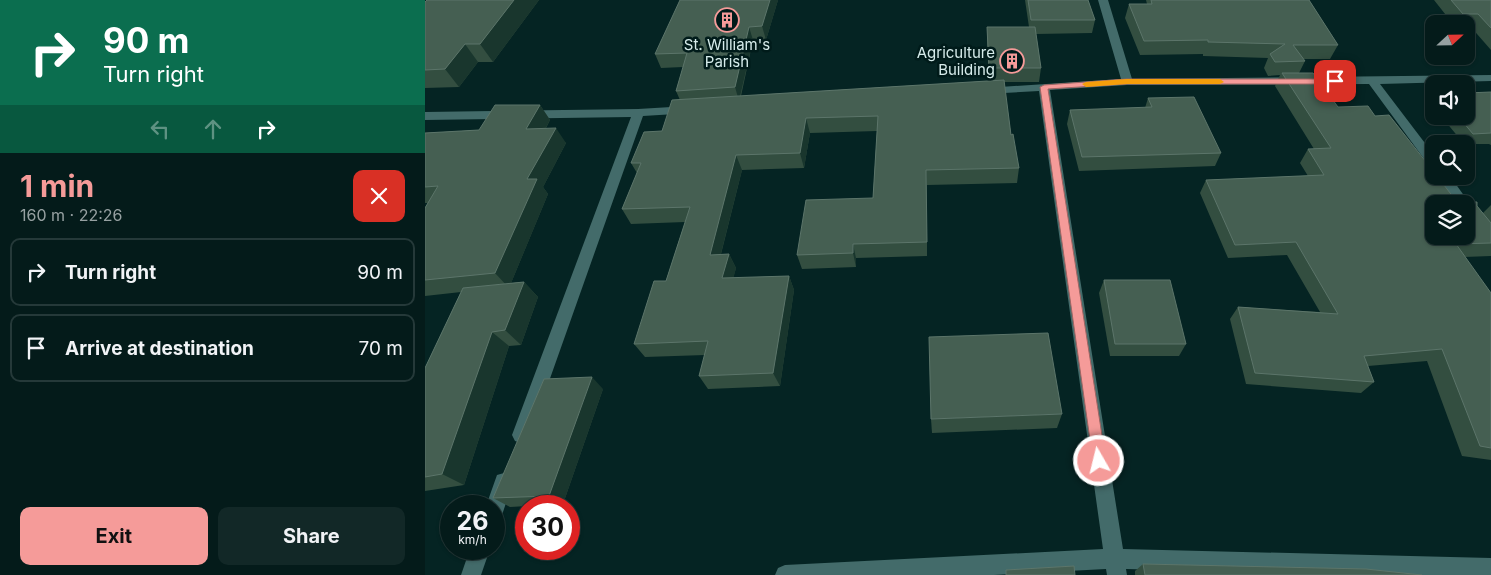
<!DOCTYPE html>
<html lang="en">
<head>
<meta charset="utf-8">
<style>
	:root { --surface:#041b1a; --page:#122827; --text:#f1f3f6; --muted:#97a1a2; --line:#253939; --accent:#f59b99 }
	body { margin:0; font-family:Inter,sans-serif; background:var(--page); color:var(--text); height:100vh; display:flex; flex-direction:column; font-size:19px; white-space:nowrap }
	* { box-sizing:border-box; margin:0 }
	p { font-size:16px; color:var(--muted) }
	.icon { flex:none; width:28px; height:28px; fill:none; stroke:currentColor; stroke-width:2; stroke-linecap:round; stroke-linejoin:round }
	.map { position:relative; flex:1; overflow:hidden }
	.drawer { display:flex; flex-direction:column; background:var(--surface); width:425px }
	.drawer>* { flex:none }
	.hud { background:#0b6e4f; color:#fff; overflow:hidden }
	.needle { width:32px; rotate:68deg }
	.controls { position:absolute; left:1000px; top:15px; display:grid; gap:10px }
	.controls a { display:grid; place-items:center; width:50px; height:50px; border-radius:10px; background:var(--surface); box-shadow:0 1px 4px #0004,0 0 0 1px var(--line); font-size:25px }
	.speed { position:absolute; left:15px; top:495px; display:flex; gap:10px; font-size:25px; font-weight:700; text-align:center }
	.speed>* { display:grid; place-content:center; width:65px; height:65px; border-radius:50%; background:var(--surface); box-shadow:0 1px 4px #0004,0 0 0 1px var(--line); line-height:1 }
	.speed small { font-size:12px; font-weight:400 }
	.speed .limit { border:8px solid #d22; background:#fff; color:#111 }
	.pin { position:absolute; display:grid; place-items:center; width:42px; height:42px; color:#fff; margin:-21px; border-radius:10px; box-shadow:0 2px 8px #0006 }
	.me { position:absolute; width:55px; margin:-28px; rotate:352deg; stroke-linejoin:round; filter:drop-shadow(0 0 4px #0008) }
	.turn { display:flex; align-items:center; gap:18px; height:105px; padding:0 20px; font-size:22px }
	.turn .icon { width:65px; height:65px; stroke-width:2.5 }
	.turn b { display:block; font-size:35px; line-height:42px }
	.lanes { display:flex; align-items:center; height:48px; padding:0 20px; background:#0003; justify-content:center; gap:25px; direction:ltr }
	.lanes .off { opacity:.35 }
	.round { display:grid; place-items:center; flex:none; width:52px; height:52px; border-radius:10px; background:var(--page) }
	.headline { display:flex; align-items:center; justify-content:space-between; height:85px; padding:0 20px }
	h1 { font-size:30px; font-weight:700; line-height:38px; color:var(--accent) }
	.action { display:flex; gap:10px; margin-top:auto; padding:10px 20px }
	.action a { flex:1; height:58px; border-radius:10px; background:var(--accent); color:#111; font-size:20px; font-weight:700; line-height:58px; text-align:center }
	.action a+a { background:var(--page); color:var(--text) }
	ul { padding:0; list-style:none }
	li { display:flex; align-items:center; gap:15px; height:68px; margin:0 10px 8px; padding:0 10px; border:2px solid var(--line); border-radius:10px }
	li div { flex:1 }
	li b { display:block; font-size:19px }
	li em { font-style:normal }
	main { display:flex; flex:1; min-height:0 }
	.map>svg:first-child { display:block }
</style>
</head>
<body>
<main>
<section class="drawer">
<div class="hud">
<div class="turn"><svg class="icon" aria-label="right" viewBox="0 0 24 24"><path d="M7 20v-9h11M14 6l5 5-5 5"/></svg><div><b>90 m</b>Turn right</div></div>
<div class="lanes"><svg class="icon off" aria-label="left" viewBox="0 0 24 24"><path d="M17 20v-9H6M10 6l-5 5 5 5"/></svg><svg class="icon off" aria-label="ahead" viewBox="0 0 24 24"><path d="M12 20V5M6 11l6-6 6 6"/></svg><svg class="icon" aria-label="right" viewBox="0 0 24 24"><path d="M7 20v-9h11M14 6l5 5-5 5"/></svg></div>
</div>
<div class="headline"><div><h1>1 min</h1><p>160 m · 22:26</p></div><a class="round" style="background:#d93025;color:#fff"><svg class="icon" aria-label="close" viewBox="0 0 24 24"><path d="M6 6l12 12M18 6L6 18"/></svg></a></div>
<ul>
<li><svg class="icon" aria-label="right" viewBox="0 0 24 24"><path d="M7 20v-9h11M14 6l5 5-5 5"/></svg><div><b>Turn right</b></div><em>90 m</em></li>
<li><svg class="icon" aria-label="arrive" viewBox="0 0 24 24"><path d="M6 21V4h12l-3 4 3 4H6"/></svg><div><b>Arrive at destination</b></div><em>70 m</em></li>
</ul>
<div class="action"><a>Exit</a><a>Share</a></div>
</section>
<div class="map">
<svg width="1066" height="575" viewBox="0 0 1066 575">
	<rect width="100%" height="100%" fill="#052423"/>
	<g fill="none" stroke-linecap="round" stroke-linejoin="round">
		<!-- street -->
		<g fill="#436b6a" fill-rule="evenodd">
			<polygon points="673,0 683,0 707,79 1066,75 1066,81 955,84 1009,155 1009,168 1005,167 944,84 702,85 625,90 698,549 1066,558 1066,575 934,575 701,569 702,575 682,575 681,569 569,575 350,575 353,568 360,565 678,549 614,91 560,94 554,91 560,88 696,79"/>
			<polygon points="263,106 269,110 267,113 218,116 105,435 102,441 96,443 90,441 87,435 206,117 0,120 0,112 213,109"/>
			<polygon points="1012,176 1025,176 1045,204 1043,207 1041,204 1031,204"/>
			<polygon points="79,473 86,475 88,482 76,518 69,521 69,506 61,506 72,475"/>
			<polygon points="45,549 65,549 56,575 36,575"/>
		</g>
	</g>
	<!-- wall -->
	<g fill="#334e40">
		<polygon points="114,0 68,62 53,62 34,87 0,88 0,2"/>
		<polygon points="353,0 341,40 328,40 316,96 564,81 562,40 562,27 604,27 600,0 663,0 670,20 667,33 611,34 616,68 614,82 579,82 586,135 594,168 592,183 502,185 502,256 431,258 431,267 377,269 372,255 448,198 452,131 385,133 379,168 317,170 296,254 304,254 311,268 308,278 364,276 369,290 355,386 283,389 274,376 280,355 220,357 209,344 241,281 260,222 206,224 197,209 212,173 206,163 237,131 255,100 251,91 258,67 236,68 230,54"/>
		<polygon points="721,0 884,0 913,45 905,59 878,59 880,61 874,73 913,107 950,116 1032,202 1052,206 1058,213 1066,205 1066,256 1039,257 1066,293 1066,460 1037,456 1002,361 943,366 949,382 936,393 821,384 805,319 813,307 895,312 862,255 803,258 775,193 781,180 883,176 875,163 883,149 889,149 850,86 855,75 843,76 839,68 843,58 778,56 778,54 715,55 700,18 704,4 722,4"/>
		<polygon points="1009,0 1066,0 1066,50 1045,26 1041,26 1041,24 1028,24"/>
		<polygon points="1066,92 1066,145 1064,144 1039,144 1016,116 1041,116"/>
		<polygon points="723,98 796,153 790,166 654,171 642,124 645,110 720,108"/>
		<polygon points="1009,99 1009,108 1005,104"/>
		<polygon points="115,105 125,120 121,128 141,143 118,187 123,194 86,283 99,282 113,297 96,345 84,346 39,485 0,491 0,368 36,292 0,296 0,208 3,203 0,203 0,133 54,130"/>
		<polygon points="679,280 761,344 754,356 685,356 674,293"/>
		<polygon points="178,389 138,504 85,507 68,498"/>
		<polygon points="637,414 632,428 507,433 506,419"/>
		<polygon points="718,564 997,575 710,575 710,571"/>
	</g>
	<!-- shaded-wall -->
	<g fill="#19362d">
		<polygon points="89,0 114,0 68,62 55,44"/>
		<polygon points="345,0 353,0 341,40 337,26"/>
		<polygon points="324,27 328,40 314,101 310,87"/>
		<polygon points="40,44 53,62 34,87 20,69"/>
		<polygon points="115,105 125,120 112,144 101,129"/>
		<polygon points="381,118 385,133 379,168 375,153"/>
		<polygon points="131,128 141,143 118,187 123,194 84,288 70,273 102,179"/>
		<polygon points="311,155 317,170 292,269 285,255"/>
		<polygon points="501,170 502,185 502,256 502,242"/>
		<polygon points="428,244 431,258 431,267 428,253"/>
		<polygon points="304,254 311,268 305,292 297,278"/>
		<polygon points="364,276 369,290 355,386 348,373"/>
		<polygon points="99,282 113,297 96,345 80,330"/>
		<polygon points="67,332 84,346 39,485 17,474"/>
		<polygon points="167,377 178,389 138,504 124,496"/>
	</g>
	<!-- building -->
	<g fill="#455f52" stroke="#5c756a" fill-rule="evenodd">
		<polygon points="2,0 89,0 55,44 40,44 20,69 0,70 0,2"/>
		<polygon points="255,0 345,0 337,26 324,27 310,87 251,91 262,53 230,54"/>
		<polygon points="603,0 663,0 670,20 606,20"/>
		<polygon points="726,0 884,0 913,45 868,45 880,61 850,62 845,54 860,44 783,42 783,40 719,41 704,4 727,4"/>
		<polygon points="1026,0 1066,0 1066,28 1053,14 1038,14"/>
		<polygon points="562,27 610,27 616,68 564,68"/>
		<path d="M857,73h31l25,34 30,-1 7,10 14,-1 45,57v4h3l20,26h20v4l14,17v20l-35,1 35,49v155l-11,-2 -38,-97 -78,7 10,26 -119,-9 -17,-66 100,7 -42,-72 -61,3 -29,-65 118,-5 -16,-26 23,-1zM1009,204h32v32h-32z"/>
		<polygon points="579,80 586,135 588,134 594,168 501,170 502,242 428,244 428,253 372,255 381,200 448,198 453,116 381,118 375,153 311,155 285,255 304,254 297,278 364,276 348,373 274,376 283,341 209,344 229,281 241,281 265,207 197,209 216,163 206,163 219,132 237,131 247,100"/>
		<polygon points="1066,92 1066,133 1048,134 1033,116 1041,116 1041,93"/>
		<polygon points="769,97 796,153 657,157 645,110 727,107 723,98"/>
		<polygon points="70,105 115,105 101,129 131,128 102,179 112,179 70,273 0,280 0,208 13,186 0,187 0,133 54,130"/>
		<polygon points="679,280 745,280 761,344 690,344"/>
		<polygon points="99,282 80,330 67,332 17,474 0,477 0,368 38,288"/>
		<polygon points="623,333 637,414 506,419 504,337"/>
		<polygon points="167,377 124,496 68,498 119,379"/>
		<polygon points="718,564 941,569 997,575 720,575"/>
		<polygon points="649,566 650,575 581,575 581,570"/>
	</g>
	<!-- route -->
	<polygon fill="#f59b99" stroke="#9f6563" points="702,79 910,79 914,81 910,84 702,84 623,89 681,461 679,466 674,468 670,466 668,461 615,87 619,85"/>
	<!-- slow -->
	<polygon fill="#f59e0b" points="702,79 795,79 799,82 795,84 702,84 661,87 657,84 661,82"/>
	<!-- icons -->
	<defs>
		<g id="building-ring" transform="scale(1.25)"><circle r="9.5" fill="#001b1a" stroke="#f59b99" stroke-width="1.5"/><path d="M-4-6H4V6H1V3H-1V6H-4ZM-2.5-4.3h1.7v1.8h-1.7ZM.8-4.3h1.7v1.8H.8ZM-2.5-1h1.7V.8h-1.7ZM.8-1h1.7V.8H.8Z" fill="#f59b99"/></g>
	</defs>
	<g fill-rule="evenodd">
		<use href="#building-ring" x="302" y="20"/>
		<use href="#building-ring" x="587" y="61"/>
	</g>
	<g text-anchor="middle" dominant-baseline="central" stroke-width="5" stroke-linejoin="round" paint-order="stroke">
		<!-- far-poi labels -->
		<g font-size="15" fill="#d6eceb" stroke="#001b1a">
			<text x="302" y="44">St. William's<tspan x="302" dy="17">Parish</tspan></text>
			<text x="570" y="52" text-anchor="end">Agriculture<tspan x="570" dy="17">Building</tspan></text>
		</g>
	</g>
</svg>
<div class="controls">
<a><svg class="needle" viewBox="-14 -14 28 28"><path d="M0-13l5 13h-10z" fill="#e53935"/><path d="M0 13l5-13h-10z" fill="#97a1a2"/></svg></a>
<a><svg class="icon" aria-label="sound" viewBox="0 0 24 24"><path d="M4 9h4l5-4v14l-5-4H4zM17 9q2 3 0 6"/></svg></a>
<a><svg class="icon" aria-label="search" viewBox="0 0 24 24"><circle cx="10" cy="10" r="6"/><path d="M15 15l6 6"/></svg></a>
<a><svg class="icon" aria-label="layers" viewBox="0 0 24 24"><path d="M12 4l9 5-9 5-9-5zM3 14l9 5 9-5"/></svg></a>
</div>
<div class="speed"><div>26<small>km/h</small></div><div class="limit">30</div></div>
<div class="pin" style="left:910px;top:81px;background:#d93025"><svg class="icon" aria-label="arrive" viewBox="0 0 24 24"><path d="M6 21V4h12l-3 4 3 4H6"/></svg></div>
<svg class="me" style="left:674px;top:461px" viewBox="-20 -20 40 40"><circle r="17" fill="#f59b99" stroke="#fff" stroke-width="3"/><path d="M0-11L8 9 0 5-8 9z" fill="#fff"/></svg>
</div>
</main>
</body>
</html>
